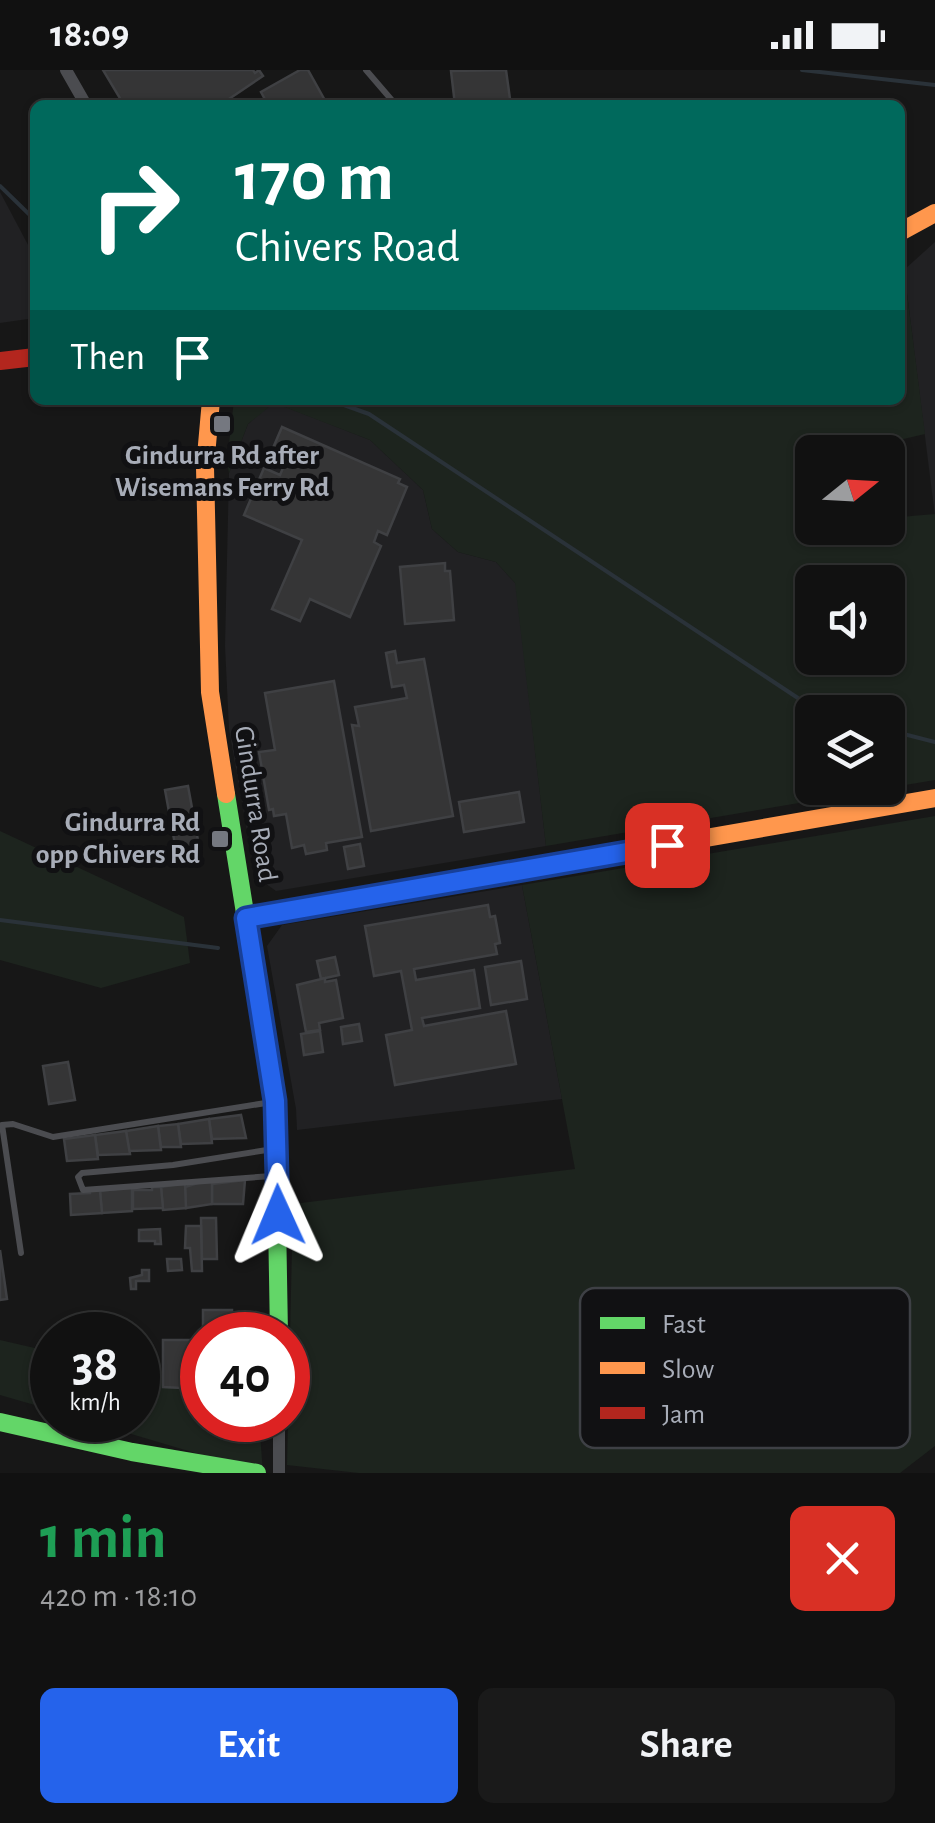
<!DOCTYPE html>
<html lang="en">
<head>
<meta charset="utf-8">
<style>
	:root { --surface:#111; --page:#1a1a1a; --text:#f1f3f6; --muted:#9c9d9f; --line:#303131; --accent:#2563eb }
	body { margin:0; font-family:"Alegreya Sans",sans-serif; background:var(--page); color:var(--text); height:100vh; display:flex; flex-direction:column; font-size:38px; white-space:nowrap }
	* { box-sizing:border-box; margin:0 }
	p { font-size:32px; color:var(--muted) }
	.icon { flex:none; width:55px; height:55px; fill:none; stroke:currentColor; stroke-width:2; stroke-linecap:round; stroke-linejoin:round }
	.map { position:relative; height:1403px; overflow:hidden }
	.details { display:flex; flex-direction:column; background:var(--surface); flex:1 }
	.details>* { flex:none }
	.top-card { position:absolute; left:30px; top:30px; width:875px; height:305px; border-radius:15px; box-shadow:0 2px 8px #0004,0 0 0 2px var(--line); background:#00695c; color:#fff; overflow:hidden }
	.needle { width:65px; rotate:72deg }
	.controls { position:absolute; left:795px; top:365px; display:grid; gap:20px }
	.controls a { display:grid; place-items:center; width:110px; height:110px; border-radius:15px; background:var(--surface); box-shadow:0 2px 8px #0004,0 0 0 2px var(--line); font-size:50px }
	.speed { position:absolute; left:30px; top:1242px; display:flex; gap:20px; font-size:50px; font-weight:700; text-align:center }
	.speed>* { display:grid; place-content:center; width:130px; height:130px; border-radius:50%; background:var(--surface); box-shadow:0 2px 8px #0004,0 0 0 2px var(--line); line-height:1 }
	.speed small { font-size:25px; font-weight:400 }
	.speed .limit { border:15px solid #d22; background:#fff; color:#111 }
	.pin { position:absolute; display:grid; place-items:center; width:85px; height:85px; color:#fff; margin:-42px; border-radius:20px; box-shadow:0 5px 15px #0006 }
	.me { position:absolute; width:110px; margin:-55px; rotate:359deg; stroke-linejoin:round; filter:drop-shadow(0 0 8px #0008) }
	.turn { display:flex; align-items:center; gap:35px; height:210px; padding:0 40px; font-size:45px }
	.turn .icon { width:130px; height:130px; stroke-width:2.5 }
	.turn b { display:block; font-size:70px; line-height:85px }
	.then { display:flex; align-items:center; height:95px; padding:0 40px; background:#0003; gap:20px; font-size:38px }
	.round { display:grid; place-items:center; flex:none; width:105px; height:105px; border-radius:15px; background:var(--page) }
	.headline { display:flex; align-items:center; justify-content:space-between; height:170px; padding:0 40px }
	h1 { font-size:60px; font-weight:600; line-height:75px; color:#1e9e55 }
	.action { display:flex; gap:20px; margin-top:auto; padding:20px 40px }
	.action a { flex:1; height:115px; border-radius:15px; background:var(--accent); color:#fff; font-size:40px; font-weight:600; line-height:115px; text-align:center }
	.action a+a { background:var(--page); color:var(--text) }
	.status { display:flex; justify-content:space-between; align-items:center; height:70px; padding:0 50px; background:var(--surface); direction:ltr }
	.status svg { height:28px; fill:currentColor }
	.map>svg:first-child { display:block }
</style>
</head>
<body>
<div class="status"><b>18:09</b><svg viewBox="0 0 49 12"><path d="M0 12V9h3v3zM5 12V6h3v6zM10 12V3h3v9zM15 12V0h3v12zM26 1h20v11H26zM47 4h2v5h-2z"/></svg></div>
<div class="map">
<svg width="935" height="1403" viewBox="0 0 935 1403">
	<rect width="100%" height="100%" fill="#171717"/>
	<!-- built -->
	<g fill="#212123">
		<polygon points="0,122 35,188 35,248 0,253"/>
		<polygon points="935,172 935,446 904,200"/>
		<polygon points="273,332 370,370 423,420 432,459 458,482 496,492 516,514 546,776 276,821 255,806 229,659 225,576 229,403 248,354"/>
		<polygon points="522,815 562,1029 297,1060 296,1039 267,876 282,855"/>
	</g>
	<!-- green -->
	<g fill="#1d241e" fill-rule="evenodd">
		<path d="M904,200l21,164 -77,18h-36v76h76v-10l47,-4v266l-389,66 -31,-263 -19,-21 -38,-10 -26,-23 -9,-39 -53,-50 -96,-37 -26,21 -19,49 -2,-12 7,-61h666v-129zM812,512h76v76h-76zM812,642h76v76h-76z"/>
		<polygon points="935,746 935,1376 900,1403 359,1403 287,1395 293,1134 575,1099 522,815"/>
		<polygon points="0,761 184,847 190,893 101,918 0,890"/>
		<polygon points="0,1270 52,1282 52,1340 0,1325"/>
		<polygon points="138,1303 202,1318 202,1350 259,1350 263,1403 84,1350 138,1350"/>
	</g>
	<g fill="none" stroke-linecap="round" stroke-linejoin="round">
		<!-- stream -->
		<g stroke="#2a3239" stroke-width="4">
			<polyline points="802,0 935,15"/>
			<polyline points="0,116 35,150"/>
			<polyline points="330,330 369,344 819,642"/>
			<polyline points="888,660 935,672"/>
			<polyline points="0,850 218,878"/>
		</g>
	</g>
	<!-- building -->
	<g fill="#353536" stroke="#3f4043" stroke-width="2.5">
		<polygon points="103,0 253,0 255,3 259,0 263,6 220,35 124,35"/>
		<polygon points="300,0 308,0 327,34 268,35 261,22"/>
		<polygon points="506,0 510,29 455,35 451,1"/>
		<polygon points="282,357 400,409 398,413 407,417 387,465 378,461 374,472 381,476 350,547 310,529 300,551 272,539 302,470 244,445 264,398 280,405 286,391 270,385"/>
		<polygon points="445,493 445,501 450,501 454,550 405,554 400,497"/>
		<polygon points="395,581 397,593 424,589 453,746 371,761 352,655 359,656 355,637 407,628 404,615 392,617 386,583"/>
		<polygon points="334,611 362,767 326,773 327,780 306,784 304,775 292,778 286,744 274,746 273,739 269,740 259,682 275,680 265,623"/>
		<polygon points="188,716 199,776 176,780 165,720"/>
		<polygon points="519,722 524,752 464,762 459,732"/>
		<polygon points="360,774 364,796 348,799 344,777"/>
		<polygon points="488,835 490,847 495,846 500,873 495,874 497,884 414,899 416,910 474,900 480,938 422,948 424,956 506,941 516,994 395,1015 386,965 412,960 401,901 374,906 365,856"/>
		<polygon points="335,887 339,905 321,909 317,891"/>
		<polygon points="521,891 527,929 491,935 485,897"/>
		<polygon points="325,908 325,912 336,910 343,948 319,953 320,960 306,962 297,915"/>
		<polygon points="359,954 362,971 343,974 341,957"/>
		<polygon points="320,961 323,982 304,985 301,964"/>
		<polygon points="68,992 75,1030 49,1034 43,996"/>
		<polygon points="241,1045 246,1068 212,1069 209,1049"/>
		<polygon points="209,1049 212,1073 181,1074 178,1054"/>
		<polygon points="178,1054 181,1077 161,1077 158,1056"/>
		<polygon points="158,1056 161,1080 129,1081 126,1061"/>
		<polygon points="126,1061 130,1084 98,1085 95,1065"/>
		<polygon points="95,1065 98,1089 67,1091 64,1069"/>
		<polygon points="245,1110 243,1134 212,1134 212,1114"/>
		<polygon points="201,1112 212,1112 212,1134 186,1138 185,1117"/>
		<polygon points="185,1113 186,1138 163,1140 161,1117"/>
		<polygon points="132,1117 132,1141 102,1143 100,1121"/>
		<polygon points="152,1117 161,1117 163,1138 133,1139 133,1120 152,1120"/>
		<polygon points="90,1119 100,1121 102,1143 71,1145 70,1124 90,1123"/>
		<polygon points="201,1148 216,1148 217,1189 202,1189"/>
		<polygon points="186,1156 201,1156 202,1201 192,1201 190,1178 185,1178"/>
		<polygon points="160,1159 161,1174 155,1174 155,1171 139,1171 139,1160"/>
		<polygon points="0,1180 7,1229 0,1230"/>
		<polygon points="167,1189 181,1189 182,1200 168,1201"/>
		<polygon points="142,1200 149,1200 149,1211 136,1211 136,1219 131,1219 130,1208 142,1205"/>
		<polygon points="203,1240 232,1240 232,1244 239,1244 239,1249 244,1249 244,1260 238,1260 238,1265 203,1265"/>
		<polygon points="163,1270 202,1270 202,1319 163,1317"/>
	</g>
	<g fill="none" stroke-linecap="round" stroke-linejoin="round">
		<!-- lane -->
		<g stroke="#4b4c50" stroke-width="6">
			<polyline points="366,0 396,35"/>
			<polyline points="272,1106 83,1120 78,1107 82,1103 173,1095 273,1079"/>
			<polyline points="21,1183 2,1055 13,1054 53,1067 272,1032"/>
		</g>
		<!-- street -->
		<g stroke="#4b4c50" stroke-width="12">
			<polyline points="66,0 86,35"/>
			<polyline points="279,1403 279,1350"/>
		</g>
		<!-- fast -->
		<g stroke="#63d668" stroke-width="18">
			<polyline points="226,724 275,1031 279,1265"/>
			<polyline points="0,1352 132,1382 257,1403"/>
		</g>
		<!-- slow -->
		<g stroke="#ff974d" stroke-width="18">
			<polyline points="900,162 935,143"/>
			<polyline points="211,330 205,397 210,622 226,724"/>
			<polyline points="246,848 935,728"/>
		</g>
		<!-- jam -->
		<polyline stroke="#b3261e" stroke-width="18" points="0,291 35,287"/>
	</g>
	<g fill="none" stroke-linecap="round" stroke-linejoin="round">
		<!-- route casing -->
		<g stroke="#184099" stroke-width="25">
			<polyline id="route" points="278,1145 275,1031 246,848 667,775"/>
		</g>
		<!-- route -->
		<use href="#route" stroke="#2563eb" stroke-width="18"/>
	</g>
	<!-- markers -->
	<g fill="#757880" stroke="#111113" stroke-width="4">
		<rect x="212" y="344" width="20" height="20" rx="5"/>
		<rect x="210" y="759" width="20" height="20" rx="5"/>
	</g>
	<g text-anchor="middle" dominant-baseline="central" stroke-width="10" stroke-linejoin="round" paint-order="stroke">
		<!-- poi labels -->
		<g font-size="28" font-weight="bold" fill="#a8adb8" stroke="#111113">
			<text x="222" y="386">Gindurra Rd after<tspan x="222" dy="32">Wisemans Ferry Rd</tspan></text>
			<text x="200" y="753" text-anchor="end">Gindurra Rd<tspan x="200" dy="32">opp Chivers Rd</tspan></text>
		</g>
		<!-- street labels -->
		<g font-size="28" fill="#a8adb8" stroke="#111113">
			<text transform="translate(255 734) rotate(81)">Gindurra Road</text>
		</g>
	</g>
	<!-- legend -->
	<rect x="580" y="1218" width="330" height="160" rx="15" fill="#111113" stroke="#3e4045" stroke-width="2.5"/>
	<rect x="600" y="1247" width="45" height="12" fill="#63d668"/>
	<rect x="600" y="1292" width="45" height="12" fill="#ff974d"/>
	<rect x="600" y="1337" width="45" height="12" fill="#b3261e"/>
	<g font-size="28" fill="#a8adb8">
		<text x="662" y="1263">Fast</text>
		<text x="662" y="1308">Slow</text>
		<text x="662" y="1353">Jam</text>
	</g>
</svg>
<div class="controls">
<a><svg class="needle" viewBox="-14 -14 28 28"><path d="M0-13l5 13h-10z" fill="#e53935"/><path d="M0 13l5-13h-10z" fill="#9c9d9f"/></svg></a>
<a><svg class="icon" aria-label="sound" viewBox="0 0 24 24"><path d="M4 9h4l5-4v14l-5-4H4zM17 9q2 3 0 6"/></svg></a>
<a><svg class="icon" aria-label="layers" viewBox="0 0 24 24"><path d="M12 4l9 5-9 5-9-5zM3 14l9 5 9-5"/></svg></a>
</div>
<div class="speed"><div>38<small>km/h</small></div><div class="limit">40</div></div>
<div class="pin" style="left:667px;top:775px;background:#d93025"><svg class="icon" aria-label="arrive" viewBox="0 0 24 24"><path d="M6 21V4h12l-3 4 3 4H6"/></svg></div>
<svg class="me" style="left:278px;top:1145px" viewBox="-20 -20 40 40"><path d="M0-17L14 15 0 8-14 15z" fill="#2563eb" stroke="#fff" stroke-width="4"/></svg>
<div class="top-card">
<div class="turn"><svg class="icon" aria-label="right" viewBox="0 0 24 24"><path d="M7 20v-9h11M14 6l5 5-5 5"/></svg><div><b>170 m</b>Chivers Road</div></div>
<div class="then">Then<svg class="icon" aria-label="arrive" viewBox="0 0 24 24"><path d="M6 21V4h12l-3 4 3 4H6"/></svg></div>
</div>
</div>
<section class="details">
<div class="headline"><div><h1>1 min</h1><p>420 m · 18:10</p></div><a class="round" style="background:#d93025;color:#fff"><svg class="icon" aria-label="close" viewBox="0 0 24 24"><path d="M6 6l12 12M18 6L6 18"/></svg></a></div>
<div class="action"><a>Exit</a><a>Share</a></div>
</section>
</body>
</html>
